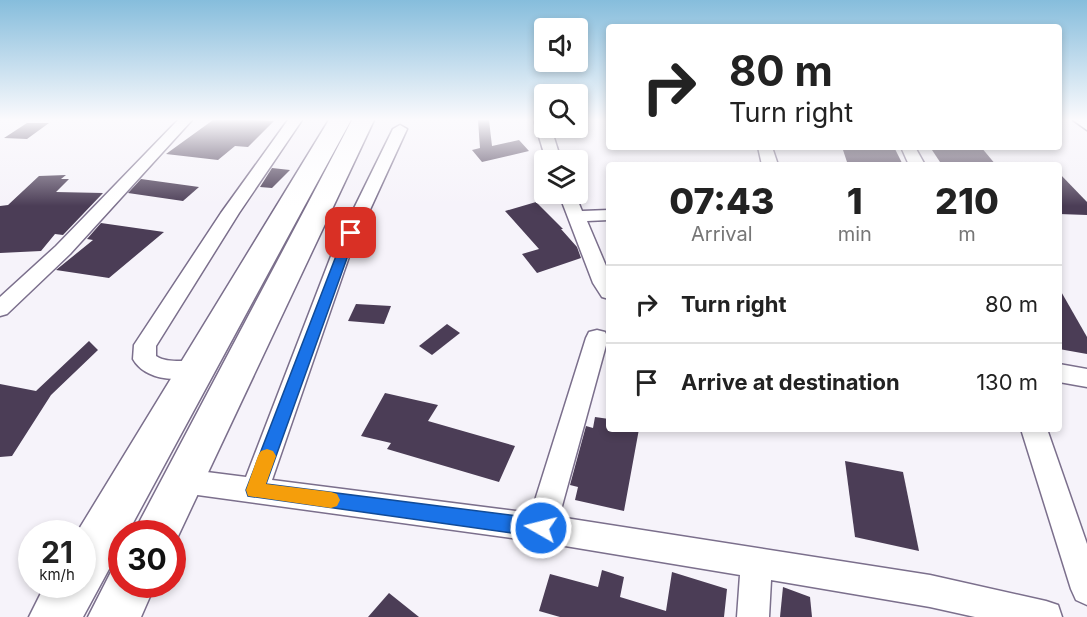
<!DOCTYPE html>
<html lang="en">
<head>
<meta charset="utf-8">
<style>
	:root { --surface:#fff; --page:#f6f6f6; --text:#222; --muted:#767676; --line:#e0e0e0 }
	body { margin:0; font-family:Inter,sans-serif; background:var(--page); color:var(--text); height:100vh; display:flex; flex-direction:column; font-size:22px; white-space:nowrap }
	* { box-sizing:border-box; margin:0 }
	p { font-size:20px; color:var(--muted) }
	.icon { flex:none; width:33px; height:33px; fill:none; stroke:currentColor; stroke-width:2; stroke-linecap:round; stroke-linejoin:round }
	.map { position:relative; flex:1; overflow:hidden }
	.panel { position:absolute; left:606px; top:162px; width:456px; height:270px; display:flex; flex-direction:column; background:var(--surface); border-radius:6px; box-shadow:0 3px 9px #0003 }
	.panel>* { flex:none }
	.guide { position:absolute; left:606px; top:24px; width:456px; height:126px; border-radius:6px; box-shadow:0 3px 9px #0003; background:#fff; color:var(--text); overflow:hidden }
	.buttons { position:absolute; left:534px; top:18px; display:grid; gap:12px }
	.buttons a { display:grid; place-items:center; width:54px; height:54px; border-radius:6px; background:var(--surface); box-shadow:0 3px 9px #0003; font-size:30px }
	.speed { position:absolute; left:18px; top:520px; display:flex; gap:12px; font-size:30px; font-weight:700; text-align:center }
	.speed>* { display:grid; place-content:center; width:78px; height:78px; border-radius:50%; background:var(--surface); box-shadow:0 3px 9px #0003; line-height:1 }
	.speed small { font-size:15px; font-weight:400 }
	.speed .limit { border:9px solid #d22; background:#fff; color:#111 }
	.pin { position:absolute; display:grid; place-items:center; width:51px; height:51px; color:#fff; margin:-26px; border-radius:12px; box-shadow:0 3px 9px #0006 }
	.me { position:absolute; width:66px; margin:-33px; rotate:278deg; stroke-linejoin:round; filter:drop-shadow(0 0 4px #0008) }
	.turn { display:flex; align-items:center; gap:21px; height:126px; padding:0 24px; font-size:27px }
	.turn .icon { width:78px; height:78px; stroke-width:2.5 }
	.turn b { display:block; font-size:42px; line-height:51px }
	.eta { display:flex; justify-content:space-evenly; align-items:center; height:102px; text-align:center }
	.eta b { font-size:36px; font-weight:800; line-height:42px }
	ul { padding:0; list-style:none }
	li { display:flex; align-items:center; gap:18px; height:78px; padding:0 24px; border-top:2px solid var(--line) }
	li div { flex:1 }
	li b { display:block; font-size:22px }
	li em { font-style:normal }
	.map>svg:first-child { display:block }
</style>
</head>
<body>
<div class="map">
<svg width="1087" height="617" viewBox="0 0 1087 617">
	<rect width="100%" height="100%" fill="#f6f3fa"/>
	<!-- building -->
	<g fill="#4b3d56">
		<polygon points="213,120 256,120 274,121 248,147 235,146 218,160 166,154"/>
		<polygon points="478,120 489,120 492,146 519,140 529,151 482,162 472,150 480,148"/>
		<polygon points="27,123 49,123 27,139 4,138"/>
		<polygon points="842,147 894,147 903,165 848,165"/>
		<polygon points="930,147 981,147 996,165 942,165"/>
		<polygon points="272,168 290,170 272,188 260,187"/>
		<polygon points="1059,173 1087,202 1087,215 1059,214"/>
		<polygon points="66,175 61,179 69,179 56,192 103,193 63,235 55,234 41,251 0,253 0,206 8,205 39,176"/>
		<polygon points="141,179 199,187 183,201 128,193"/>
		<polygon points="536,202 563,229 561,229 577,247 581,258 537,273 522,254 539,249 505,211"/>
		<polygon points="101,223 164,232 109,278 56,270 93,240 87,239"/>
		<polygon points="1059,288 1087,337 1087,354 1059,349"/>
		<polygon points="356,304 391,306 384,324 348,321"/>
		<polygon points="447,324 460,333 432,355 419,346"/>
		<polygon points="89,341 98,350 51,395 12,456 0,457 0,384 36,391"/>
		<polygon points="385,393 438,405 428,421 515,446 499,482 387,449 391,443 361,436"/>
		<polygon points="595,417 609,419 609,429 639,429 624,511 575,500 578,487 570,485 586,426 593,428"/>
		<polygon points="845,461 903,472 919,551 855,537"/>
		<polygon points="602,570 624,577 620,597 666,611 672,572 727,589 724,617 560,617 539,611 550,574 598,587"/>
		<polygon points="783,587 810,597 812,617 780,617"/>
		<polygon points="389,593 419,617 368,617"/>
	</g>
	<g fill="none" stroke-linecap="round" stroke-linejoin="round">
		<!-- minor casing -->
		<g stroke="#7b6f8c" stroke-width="3">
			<g id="minor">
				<polygon points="178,120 192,120 70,254 7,314 0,316 0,297 56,246"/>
				<path d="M288,120h14l-63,93 -83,133v10c13,9 34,2 49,7l4,6 -4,6c-23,7 -59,7 -72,-16l1,-14 87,-132z"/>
				<polygon points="534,120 544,120 544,128 551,128 561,160 546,160"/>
				<polygon points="1073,120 1087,120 1087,130"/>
				<polygon points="400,125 407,129 351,251 272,480 531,513 586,338 589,332 597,330 605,332 608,338 559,517 930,575 1046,601 1058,605 1062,617 975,617 930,607 771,580 769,617 737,617 740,575 541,542 183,493 173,490 169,481 173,472 183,469 246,477 333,251 393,129"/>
				<polygon points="758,147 772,147 778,165 762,165"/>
				<polygon points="901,147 915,147 925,165 909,165"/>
				<polygon points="559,194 575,194 582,211 609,210 609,220 587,221 609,273 609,299 602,297 593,283"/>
				<polygon points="1059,364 1087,369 1087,387 1059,382"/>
				<polygon points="1021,429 1047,429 1087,544 1087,605 1076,600 1071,589"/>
			</g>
		</g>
		<!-- primary casing -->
		<g stroke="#7b6f8c" stroke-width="3">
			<g id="primary">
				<polygon points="329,120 351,120 127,534 122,534 122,545 83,617 29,617 45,585 82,585 82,534 76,534"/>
				<polygon points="352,120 374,120 172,549 172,534 133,534"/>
				<polygon points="122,564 122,585 155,585 141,617 88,617 113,568"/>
			</g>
		</g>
		<!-- minor -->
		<use href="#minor" fill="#fff" fill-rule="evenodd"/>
		<!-- primary -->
		<use href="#primary" fill="#fff" fill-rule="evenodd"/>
	</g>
	<!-- sky -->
	<linearGradient id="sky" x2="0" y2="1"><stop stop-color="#86bddc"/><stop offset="0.58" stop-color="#fbfafd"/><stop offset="1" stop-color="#fbfafd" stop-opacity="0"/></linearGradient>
	<rect width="1087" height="206" fill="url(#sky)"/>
	<!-- route -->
	<polygon fill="#1a73e8" stroke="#114b97" stroke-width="1.5" points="346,230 356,233 266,484 541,519 548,522 551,528 548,535 541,537 248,496 246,490"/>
	<!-- slow -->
	<polygon fill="#f59e0b" points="267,449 273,451 276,456 266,484 331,492 337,494 340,500 337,506 331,508 248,496 246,490 258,456 261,451"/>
</svg>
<div class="buttons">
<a><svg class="icon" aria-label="sound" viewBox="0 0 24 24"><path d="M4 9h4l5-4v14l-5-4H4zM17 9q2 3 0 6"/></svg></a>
<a><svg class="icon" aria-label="search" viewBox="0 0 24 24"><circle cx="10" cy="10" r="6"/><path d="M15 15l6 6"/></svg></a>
<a><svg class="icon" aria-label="layers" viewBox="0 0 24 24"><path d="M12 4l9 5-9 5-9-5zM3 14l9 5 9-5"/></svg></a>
</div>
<div class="speed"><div>21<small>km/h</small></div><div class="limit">30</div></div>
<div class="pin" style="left:351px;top:233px;background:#d93025"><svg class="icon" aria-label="arrive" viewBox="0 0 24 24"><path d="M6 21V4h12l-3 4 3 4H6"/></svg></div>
<svg class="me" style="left:541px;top:528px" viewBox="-20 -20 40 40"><circle r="17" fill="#1a73e8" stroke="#fff" stroke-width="3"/><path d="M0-11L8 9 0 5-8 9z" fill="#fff"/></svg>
<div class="guide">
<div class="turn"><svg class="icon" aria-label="right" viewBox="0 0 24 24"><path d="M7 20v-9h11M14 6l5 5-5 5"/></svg><div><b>80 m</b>Turn right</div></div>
</div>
<section class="panel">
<div class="eta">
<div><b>07:43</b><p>Arrival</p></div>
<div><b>1</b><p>min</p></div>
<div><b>210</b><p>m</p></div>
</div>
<ul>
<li><svg class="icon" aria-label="right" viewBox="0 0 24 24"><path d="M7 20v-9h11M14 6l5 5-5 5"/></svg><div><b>Turn right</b></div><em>80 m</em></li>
<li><svg class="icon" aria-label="arrive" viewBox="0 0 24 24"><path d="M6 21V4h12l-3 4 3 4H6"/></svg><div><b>Arrive at destination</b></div><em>130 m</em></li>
</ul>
</section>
</div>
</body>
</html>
